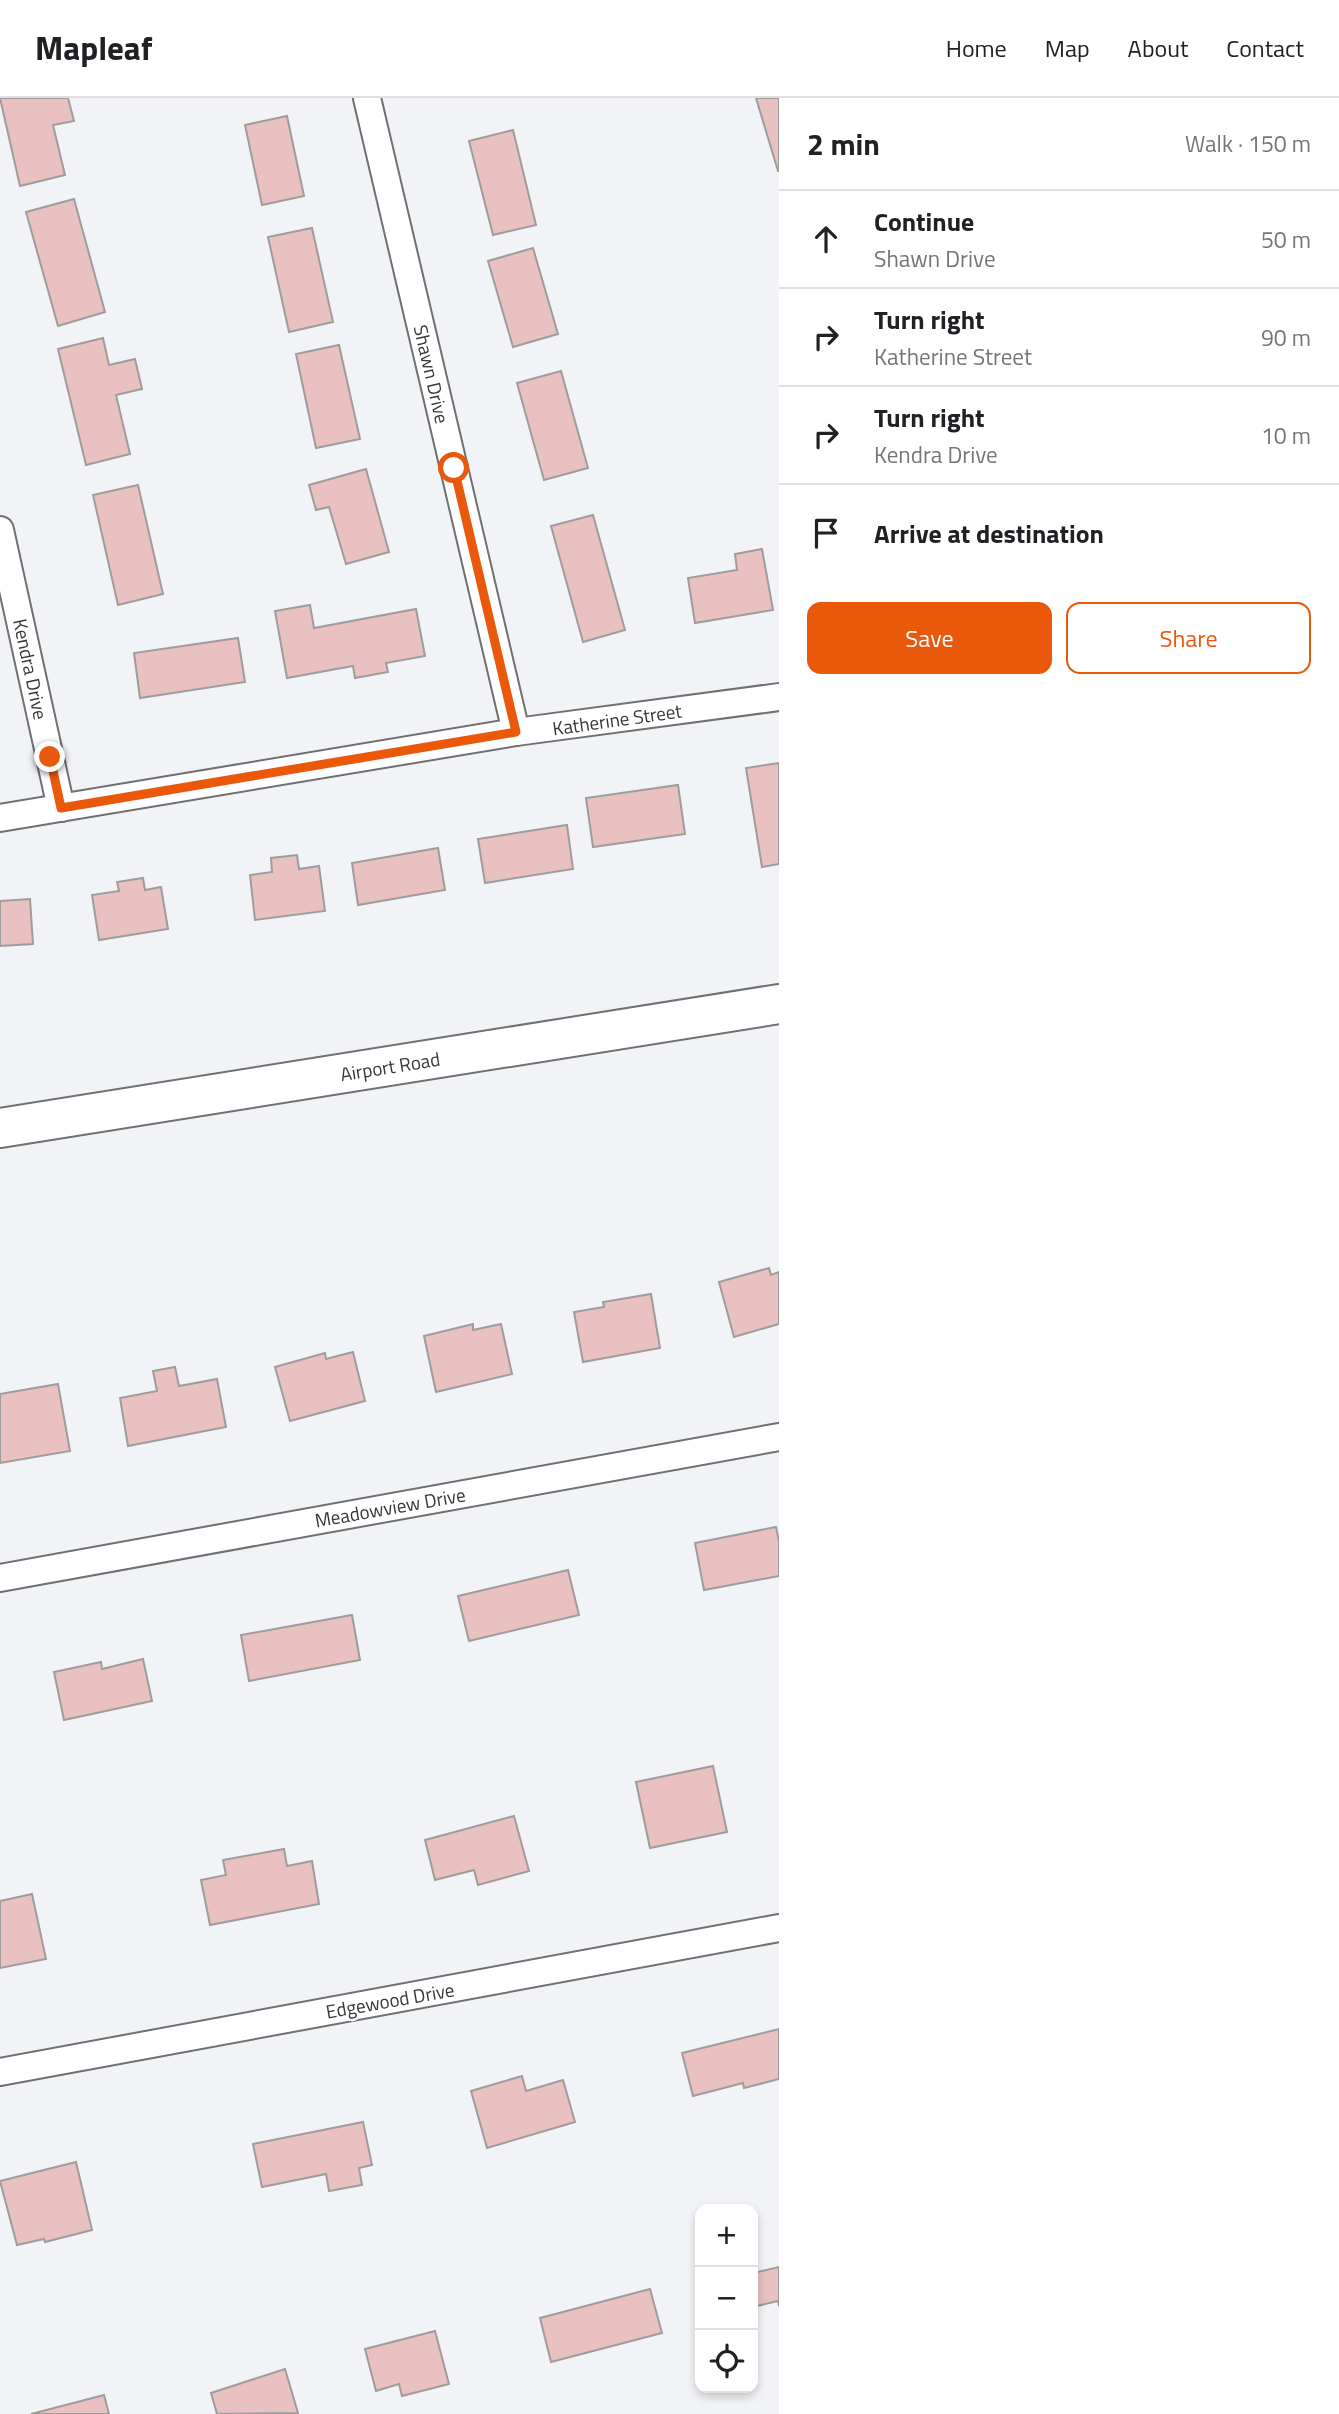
<!DOCTYPE html>
<meta charset="utf-8">
<style>
:root{--surface:#fff;--page:#f6f6f6;--text:#202124;--muted:#757577;--line:#e0e0e0;--accent:#ea580c}
body{margin:0;font-family:"Titillium Web",sans-serif;background:var(--page);color:var(--text)}
.controls{position:absolute;right:21px;bottom:21px;display:grid;overflow:hidden;border-radius:14px;box-shadow:0 4px 10px #0003}
.controls button{width:63px;height:63px;display:grid;place-items:center;padding:0;border:0;border-bottom:2px solid var(--line);background:var(--surface);color:var(--text);font:35px sans-serif}
.stop{position:absolute;width:21px;height:21px;margin:-16px;border:5px solid #ea580c;border-radius:50%;background:#fff}
.stop.end{background:#ea580c;border-color:#fff;box-shadow:0 2px 7px #0008}
.list{margin:0;padding:0;list-style:none}
h2{display:flex;justify-content:space-between;align-items:center;height:91px;margin:0;padding:0 28px;font-size:30px}
h2 small{font-size:23px;font-weight:400;color:var(--muted)}
.list li{display:grid;grid-template-columns:46px 1fr auto;gap:21px;align-items:center;box-sizing:border-box;height:98px;padding:0 28px;border-top:2px solid var(--line)}
.list b{display:block;font-size:26px;white-space:nowrap}
.list p{margin:0;font-size:23px;white-space:nowrap;color:var(--muted)}
.list em{font-size:23px;font-style:normal;color:var(--muted)}
.actions{display:flex;gap:14px;padding:21px 28px}
.actions a{flex:1;padding:16px 0;border:2px solid var(--accent);border-radius:14px;text-align:center;font-size:24px;color:var(--accent)}
.actions .main{background:var(--accent);color:#fff}
.icon{flex:none;width:38px;height:38px;fill:none;stroke:currentColor;stroke-width:2;stroke-linecap:round;stroke-linejoin:round}
.map{position:relative;flex:none;width:779px;height:2316px;overflow:hidden}
header{display:flex;align-items:center;gap:42px;box-sizing:border-box;height:98px;padding:0 35px;background:var(--surface);border-bottom:2px solid var(--line)}
header strong{font-size:33px}
nav{display:flex;gap:38px;margin-inline-start:auto;font-size:24px}
main{display:flex}
aside{flex:1;background:var(--surface)}
.map>svg:first-child{display:block}
</style>
<header>
<strong>Mapleaf</strong>
<nav><a>Home</a><a>Map</a><a>About</a><a>Contact</a></nav>
</header>
<main>
<div class="map">
<svg width="779" height="2316" viewBox="0 0 779 2316">
<rect width="100%" height="100%" fill="#f2f3f6"/>
<g fill="#e8c1c0" stroke="#9f9c9c" stroke-width="2">
<polygon points="0,0 68,0 74,23 53,27 65,77 20,88"/>
<polygon points="756,0 779,0 779,73 778,73"/>
<polygon points="287,18 304,98 262,107 245,27"/>
<polygon points="513,32 536,127 493,137 469,43"/>
<polygon points="74,101 105,214 58,228 26,114"/>
<polygon points="312,130 333,224 289,234 268,139"/>
<polygon points="533,150 558,236 513,249 488,163"/>
<polygon points="103,240 109,267 135,261 142,291 116,297 130,356 86,367 58,251"/>
<polygon points="339,247 360,341 316,350 296,256"/>
<polygon points="561,273 588,370 544,382 517,285"/>
<polygon points="366,371 389,454 346,466 329,409 316,412 309,387"/>
<polygon points="138,387 163,496 118,507 93,397"/>
<polygon points="593,417 625,532 583,544 551,428"/>
<polygon points="762,451 773,512 695,525 688,480 737,472 735,456"/>
<polygon points="310,507 314,530 416,511 425,558 386,565 388,574 355,580 353,568 287,580 275,513"/>
<polygon points="238,540 245,584 140,600 134,555"/>
<polygon points="779,665 779,766 762,769 746,670"/>
<polygon points="678,687 685,736 593,749 586,700"/>
<polygon points="567,727 573,771 485,785 478,741"/>
<polygon points="438,750 445,792 358,807 352,765"/>
<polygon points="297,757 299,771 319,768 325,813 255,822 250,777 272,774 271,760"/>
<polygon points="143,780 145,792 161,789 168,831 99,842 92,797 119,793 117,784"/>
<polygon points="30,801 33,846 0,848 0,803"/>
<polygon points="769,1170 771,1177 779,1174 779,1226 734,1239 719,1184"/>
<polygon points="651,1196 660,1250 583,1264 574,1214 604,1209 603,1204"/>
<polygon points="473,1226 473,1232 501,1226 512,1276 436,1294 424,1238"/>
<polygon points="353,1254 365,1303 290,1323 275,1269 325,1255 326,1261"/>
<polygon points="175,1269 179,1288 217,1281 226,1329 128,1348 120,1300 157,1293 153,1273"/>
<polygon points="58,1286 70,1353 0,1365 0,1296"/>
<polygon points="776,1429 779,1443 779,1478 704,1492 695,1445"/>
<polygon points="568,1472 579,1517 469,1543 458,1498"/>
<polygon points="352,1517 360,1562 249,1583 241,1537"/>
<polygon points="143,1561 152,1603 64,1622 54,1574 101,1564 102,1571"/>
<polygon points="713,1668 727,1734 650,1750 636,1684"/>
<polygon points="514,1718 529,1773 478,1787 474,1772 435,1782 425,1742"/>
<polygon points="284,1751 287,1768 312,1763 319,1806 210,1827 201,1782 226,1777 223,1762"/>
<polygon points="32,1796 46,1861 0,1870 0,1803"/>
<polygon points="779,1931 779,1981 744,1990 743,1985 693,1998 682,1955"/>
<polygon points="522,1978 526,1993 563,1982 575,2024 487,2050 471,1993"/>
<polygon points="363,2024 372,2067 359,2070 362,2087 329,2093 326,2076 262,2089 253,2046"/>
<polygon points="76,2064 92,2132 45,2144 44,2141 17,2147 0,2083"/>
<polygon points="779,2169 779,2208 778,2203 753,2209 753,2175"/>
<polygon points="650,2191 662,2235 551,2264 540,2220"/>
<polygon points="435,2233 449,2286 402,2298 399,2286 376,2293 365,2251"/>
<polygon points="285,2271 298,2315 217,2316 211,2295"/>
<polygon points="104,2297 109,2316 31,2316"/>
</g>
<g fill="none" stroke-linecap="round" stroke-linejoin="round">
<g stroke="#6f7072" stroke-width="30">
<g id="street">
<polyline points="367,0 516,634"/>
<polyline points="0,432 61,710"/>
<polyline points="0,720 516,634 779,599"/>
<polyline points="0,1480 779,1339"/>
<polyline points="0,1974 779,1830"/>
</g>
</g>
<g stroke="#6f7072" stroke-width="42">
<polyline id="highway" points="0,1030 779,906"/>
</g>
<use href="#street" stroke="#fff" stroke-width="26"/>
<use href="#highway" stroke="#fff" stroke-width="38"/>
</g>
<g fill="none" stroke-linecap="round" stroke-linejoin="round">
<polyline stroke="#ea580c" stroke-width="9" points="50,659 61,710 516,634 454,370"/>
</g>
<g text-anchor="middle" dominant-baseline="central" stroke-width="5" stroke-linejoin="round" paint-order="stroke">
<g font-size="19" fill="#363737" stroke="#fff">
<text transform="translate(432 276) rotate(77)">Shawn Drive</text>
<text transform="translate(31 571) rotate(78)">Kendra Drive</text>
<text transform="translate(617 621) rotate(-8)">Katherine Street</text>
<text transform="translate(390 968) rotate(-9)">Airport Road</text>
<text transform="translate(390 1409) rotate(-10)">Meadowview Drive</text>
<text transform="translate(390 1902) rotate(-10)">Edgewood Drive</text>
</g>
</g>
</svg>
<div class="controls">
<button>+</button>
<button>−</button>
<button><svg class="icon" aria-label="locate" viewBox="0 0 24 24"><circle cx="12" cy="12" r="6"/><path d="M12 2v4M12 18v4M2 12h4M18 12h4"/></svg></button>
</div>
<div class="stop" style="left:454px;top:370px"></div>
<div class="stop end" style="left:50px;top:659px"></div>
</div>
<aside>
<h2>2 min<small>Walk · 150 m</small></h2>
<ul class="list">
<li><svg class="icon" aria-label="ahead" viewBox="0 0 24 24"><path d="M12 20V5M6 11l6-6 6 6"/></svg><div><b>Continue</b><p>Shawn Drive</p></div><em>50 m</em></li>
<li><svg class="icon" aria-label="right" viewBox="0 0 24 24"><path d="M7 20v-9h11M14 6l5 5-5 5"/></svg><div><b>Turn right</b><p>Katherine Street</p></div><em>90 m</em></li>
<li><svg class="icon" aria-label="right" viewBox="0 0 24 24"><path d="M7 20v-9h11M14 6l5 5-5 5"/></svg><div><b>Turn right</b><p>Kendra Drive</p></div><em>10 m</em></li>
<li><svg class="icon" aria-label="arrive" viewBox="0 0 24 24"><path d="M6 21V4h12l-3 4 3 4H6"/></svg><div><b>Arrive at destination</b></div></li>
</ul>
<div class="actions"><a class="main">Save</a><a>Share</a></div>
</aside>
</main>
